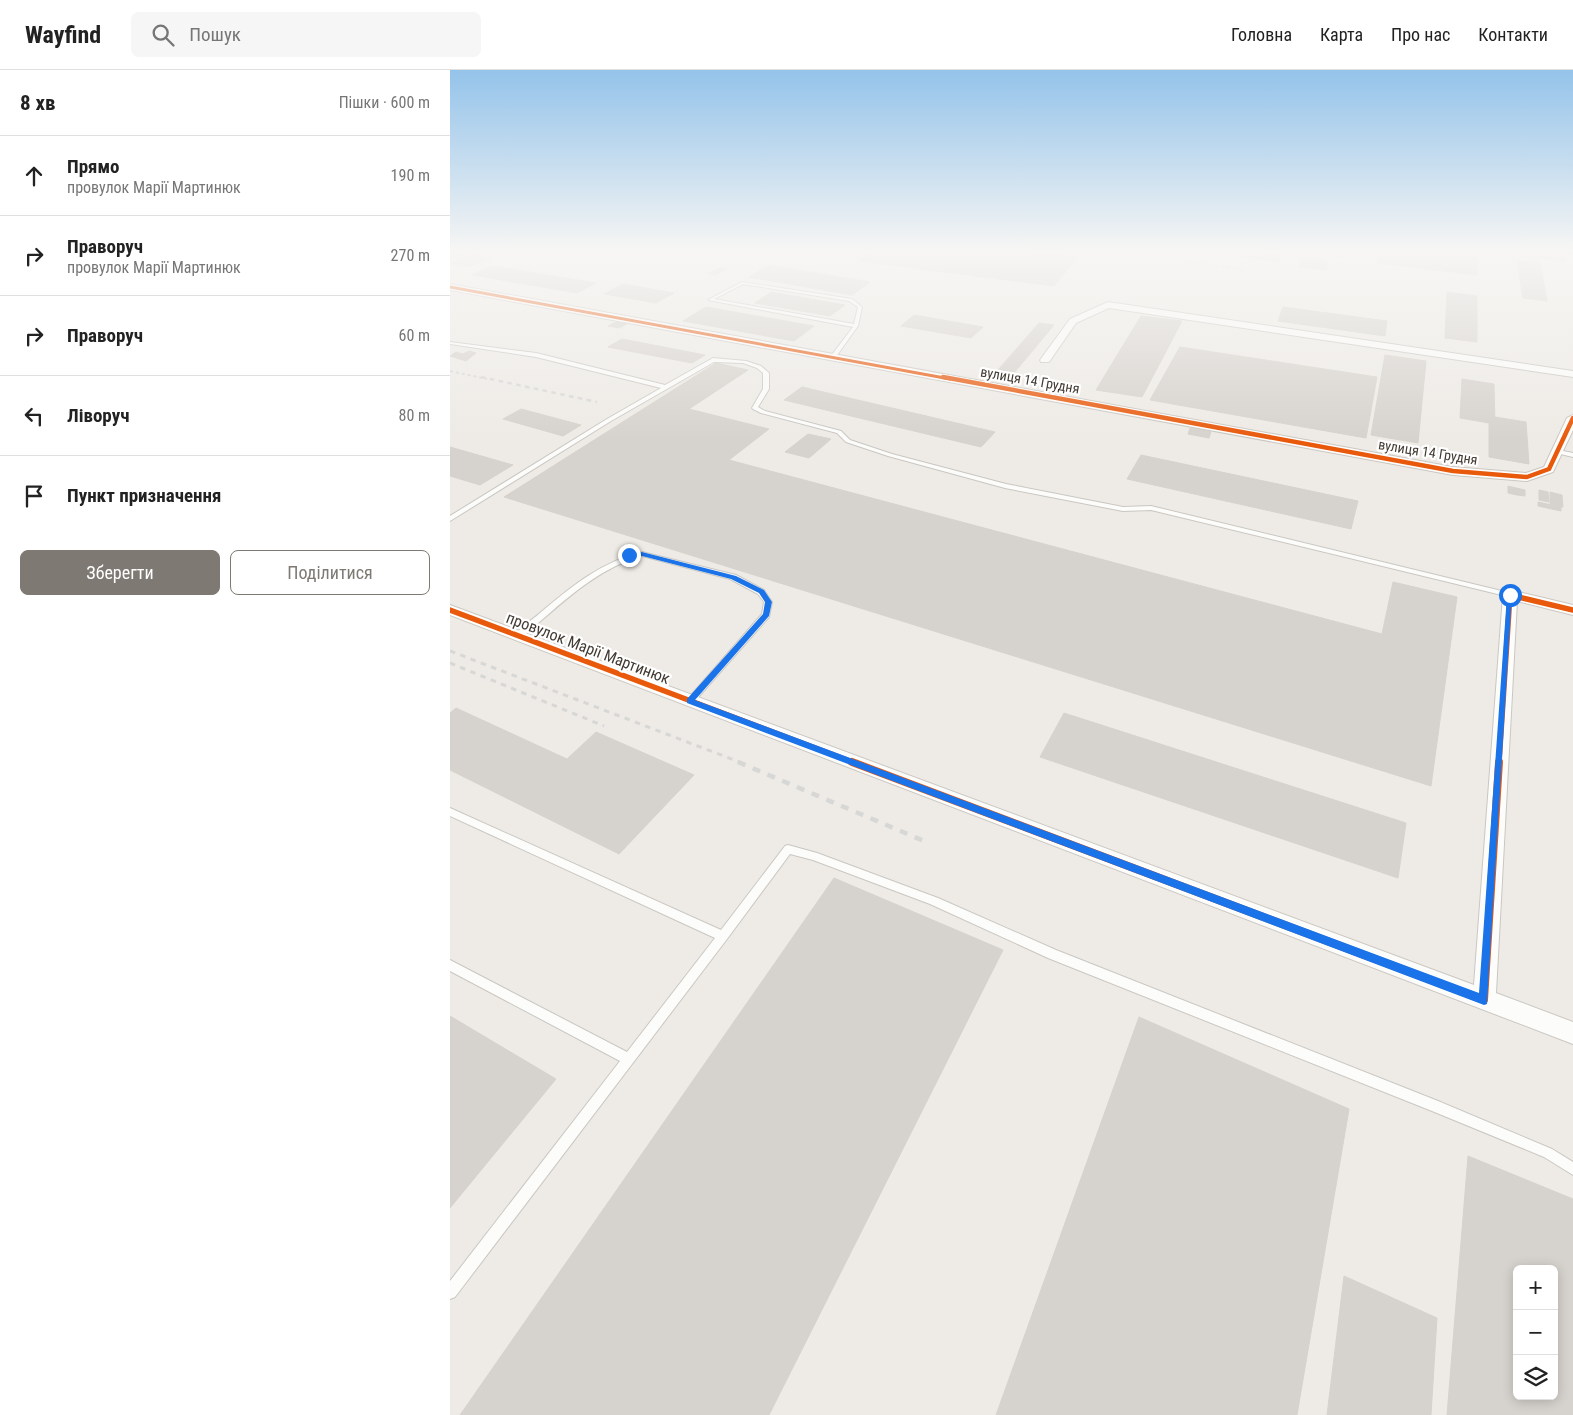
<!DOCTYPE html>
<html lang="uk">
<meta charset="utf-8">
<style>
:root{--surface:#fff;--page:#f6f6f6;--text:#222;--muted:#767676;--line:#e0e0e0;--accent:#7e7972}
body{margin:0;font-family:"Roboto Condensed",sans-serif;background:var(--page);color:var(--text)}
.controls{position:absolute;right:15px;bottom:15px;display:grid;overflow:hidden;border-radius:8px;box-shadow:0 2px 12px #0003}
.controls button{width:45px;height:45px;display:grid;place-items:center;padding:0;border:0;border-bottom:1px solid var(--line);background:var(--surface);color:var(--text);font:25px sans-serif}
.stop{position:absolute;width:15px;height:15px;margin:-11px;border:4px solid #1a73e8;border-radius:50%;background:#fff}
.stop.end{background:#1a73e8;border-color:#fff;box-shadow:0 1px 5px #0008}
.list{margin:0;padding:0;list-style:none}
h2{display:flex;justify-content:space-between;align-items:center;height:65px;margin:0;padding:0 20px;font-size:21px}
h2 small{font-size:16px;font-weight:400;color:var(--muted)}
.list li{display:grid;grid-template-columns:32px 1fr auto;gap:15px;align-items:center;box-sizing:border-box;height:80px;padding:0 20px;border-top:1px solid var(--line)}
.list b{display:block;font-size:19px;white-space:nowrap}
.list p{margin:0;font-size:16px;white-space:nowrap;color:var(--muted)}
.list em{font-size:16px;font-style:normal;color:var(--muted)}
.actions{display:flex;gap:10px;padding:15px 20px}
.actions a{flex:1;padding:11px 0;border:1px solid var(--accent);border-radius:8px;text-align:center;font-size:18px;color:var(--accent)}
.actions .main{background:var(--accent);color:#fff}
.icon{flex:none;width:28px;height:28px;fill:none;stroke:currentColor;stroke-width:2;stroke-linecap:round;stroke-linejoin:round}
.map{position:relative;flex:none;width:1123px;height:1345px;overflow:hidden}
header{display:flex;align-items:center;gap:30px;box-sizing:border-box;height:70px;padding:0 25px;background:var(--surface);border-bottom:1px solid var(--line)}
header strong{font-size:24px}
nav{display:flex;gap:28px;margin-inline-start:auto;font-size:18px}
.search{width:350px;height:45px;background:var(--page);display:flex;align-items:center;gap:12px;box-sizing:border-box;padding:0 18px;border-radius:8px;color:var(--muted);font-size:19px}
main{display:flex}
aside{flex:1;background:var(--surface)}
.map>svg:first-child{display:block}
</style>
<header>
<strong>Wayfind</strong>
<div class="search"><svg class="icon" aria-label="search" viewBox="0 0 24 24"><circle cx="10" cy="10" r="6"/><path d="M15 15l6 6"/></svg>Пошук</div>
<nav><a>Головна</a><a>Карта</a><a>Про нас</a><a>Контакти</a></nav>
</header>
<main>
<aside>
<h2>8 хв<small>Пішки · 600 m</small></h2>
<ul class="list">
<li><svg class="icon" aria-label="ahead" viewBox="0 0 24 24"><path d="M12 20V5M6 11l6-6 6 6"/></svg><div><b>Прямо</b><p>провулок Марії Мартинюк</p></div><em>190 m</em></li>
<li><svg class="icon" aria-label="right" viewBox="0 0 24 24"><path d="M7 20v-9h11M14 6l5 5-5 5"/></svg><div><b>Праворуч</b><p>провулок Марії Мартинюк</p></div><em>270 m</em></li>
<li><svg class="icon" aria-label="right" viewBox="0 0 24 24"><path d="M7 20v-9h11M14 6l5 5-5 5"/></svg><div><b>Праворуч</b></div><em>60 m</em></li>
<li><svg class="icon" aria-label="left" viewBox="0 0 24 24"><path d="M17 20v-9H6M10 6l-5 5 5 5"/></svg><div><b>Ліворуч</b></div><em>80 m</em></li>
<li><svg class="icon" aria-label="arrive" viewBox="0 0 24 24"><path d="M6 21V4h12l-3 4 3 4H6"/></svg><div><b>Пункт призначення</b></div></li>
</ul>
<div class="actions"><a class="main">Зберегти</a><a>Поділитися</a></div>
</aside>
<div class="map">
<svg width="1123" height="1345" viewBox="0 0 1123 1345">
<rect width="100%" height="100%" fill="#eeebe6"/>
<g fill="#d6d2cd" stroke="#d6d2cc" fill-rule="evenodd">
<polygon points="30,180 58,180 19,197 0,194"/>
<polygon points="117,180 153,180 144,185"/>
<polygon points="337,180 398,180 390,187"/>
<polygon points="423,180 564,180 627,188 604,216 409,191"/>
<polygon points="739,180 781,180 778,185"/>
<polygon points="786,180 802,180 832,184 829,192 783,186"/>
<polygon points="877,180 897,180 897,188 877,186"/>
<polygon points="930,180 1027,180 1027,205 927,193"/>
<polygon points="1070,180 1114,180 1116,192 1070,186"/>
<polygon points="851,188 877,191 876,200 849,197"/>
<polygon points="1067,190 1090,192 1097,231 1073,228"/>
<polygon points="319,195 420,212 402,225 299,207"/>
<polygon points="42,196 146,213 127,223 22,205"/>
<polygon points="269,198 277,199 266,205 258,204"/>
<polygon points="173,214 224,223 206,233 154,224"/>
<polygon points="321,222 395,235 380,246 305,233"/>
<polygon points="997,222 1027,226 1027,272 995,268"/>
<polygon points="256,237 364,256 344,271 233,251"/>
<polygon points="833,237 937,251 935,266 828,251"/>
<polygon points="464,245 533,257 521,268 451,256"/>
<polygon points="691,246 732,251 692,327 646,320"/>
<polygon points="166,252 177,254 169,258 158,256"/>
<polygon points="589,253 604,255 564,303 547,301"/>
<polygon points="172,269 255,285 242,293 158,277"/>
<polygon points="730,277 927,307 916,368 700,330"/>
<polygon points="19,281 26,283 16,291 0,286 6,282 13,284"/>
<polygon points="935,285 976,291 968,373 921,365"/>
<polygon points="266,293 298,300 239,339 319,359 279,390 932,564 943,512 1007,527 981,716 54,427"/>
<polygon points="1012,309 1044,314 1045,354 1010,348"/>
<polygon points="352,317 545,362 531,377 334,330"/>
<polygon points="71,339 131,355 113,366 53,349"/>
<polygon points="1045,347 1076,352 1079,394 1039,387 1039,353 1045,354"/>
<polygon points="740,358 741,358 761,362 759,368 738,364"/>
<polygon points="358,364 381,369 359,388 335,382"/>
<polygon points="0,377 63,395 30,415 0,406"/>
<polygon points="691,385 908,431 901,459 677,409"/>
<polygon points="1058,416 1066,418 1067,425 1058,423"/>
<polygon points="1066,418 1075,420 1075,426 1067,425"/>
<polygon points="1089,420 1098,422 1099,432 1089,430"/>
<polygon points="1100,422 1112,425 1113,437 1100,435"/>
<polygon points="1088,432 1111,437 1111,441 1088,436"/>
<polygon points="6,638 117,689 146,662 244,705 169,784 0,700 0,643"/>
<polygon points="614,643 956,753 948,808 590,687"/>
<polygon points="384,808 553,880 319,1345 10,1345"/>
<polygon points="0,946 106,1009 0,1138"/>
<polygon points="689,947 899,1039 847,1345 546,1345"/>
<path d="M 1018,1086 L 1123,1129 L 1123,1345 L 997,1345 ZM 1067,1199 L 1104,1199 L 1104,1326 L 1067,1326 Z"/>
<polygon points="894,1206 987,1248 981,1345 877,1345"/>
</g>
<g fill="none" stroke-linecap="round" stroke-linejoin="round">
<g stroke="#cac7c2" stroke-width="2">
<g id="lane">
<polygon points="18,180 22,181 0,187 0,185"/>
<polygon points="612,180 619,180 620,181 618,182"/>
<path d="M 292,212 L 402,229 L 412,237 L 408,256 L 385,288 L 381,288 L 381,286 L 403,257 L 258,230 ZM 293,214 L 399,231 L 408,237 L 404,254 L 264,229 Z"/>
<polygon points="0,272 86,283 215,315 263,288 296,291 311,296 319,303 319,319 308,337 315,341 391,361 400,370 442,384 556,414 673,437 701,436 1060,523 1064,525 1060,527 701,440 673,441 555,418 438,386 396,372 387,363 311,343 303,339 302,338 313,319 313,303 307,298 293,293 264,292 161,351 0,451 0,446 157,349 211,318 86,287 0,274"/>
<polygon points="1108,380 1123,383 1123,387 1106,383 1105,382"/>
<path d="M 192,482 L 286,505 L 314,520 L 322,532 L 319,547 L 243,633 L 240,634 L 236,631 L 312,544 L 314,532 L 308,524 L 280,509 L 192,486 C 144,499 108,537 71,568 L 68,569 L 64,566 C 71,557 82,550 90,543 C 122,516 151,492 192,482 Z"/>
<polygon points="0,738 271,860 335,776 338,775 367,783 488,828 606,880 988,1031 1102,1079 1123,1092 1123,1105 1094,1087 982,1041 598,888 480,834 363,790 340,784 277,869 5,1227 0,1229 0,1211 170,991 0,901 0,890 177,982 265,868 0,746"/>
</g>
</g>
<g stroke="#cac7c2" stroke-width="2">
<g id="street">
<polygon points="0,214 1003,397 1076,403 1094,397 1117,348 1123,345 1123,360 1103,402 1077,411 1003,405 0,220"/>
<polygon points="658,232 1123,301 1123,307 659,238 626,253 599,292 591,292 590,290 620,249"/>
<polygon points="1060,520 1123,535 1123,545 1067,531 1046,923 1123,952 1123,974 0,545 0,535 1024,915 1053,525 1055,522"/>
</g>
</g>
<use href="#lane" fill="#fcfcfb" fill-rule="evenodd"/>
<use href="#street" fill="#fcfcfb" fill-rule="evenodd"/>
<g stroke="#d7d7d6" stroke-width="2" stroke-dasharray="3 3" stroke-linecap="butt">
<polyline points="652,180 792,199"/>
<polyline points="0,301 37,309"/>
</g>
<polyline stroke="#d7d7d6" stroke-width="2.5" stroke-dasharray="4.5 4.5" stroke-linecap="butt" points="31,307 147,332"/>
<g stroke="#d7d7d6" stroke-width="3" stroke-dasharray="5.5 5.5" stroke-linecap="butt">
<polyline points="0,581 292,693"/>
<polyline points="0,593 154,656"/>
</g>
<polyline stroke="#d7d7d6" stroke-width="4.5" stroke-dasharray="8 8" stroke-linecap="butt" points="288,692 474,771"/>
<g stroke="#fff" stroke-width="5">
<polyline id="cycleway-far3" points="0,217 500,309"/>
</g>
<g stroke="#fff" stroke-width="6">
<polyline id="cycleway-far2" points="493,307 1003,401 1077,407 1099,399 1123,348"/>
</g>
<g stroke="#fff" stroke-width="8">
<g id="cycleway-far1">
<polyline points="0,540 405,693"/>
<polyline points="1049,693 1060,525 1123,540"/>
</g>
</g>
<g stroke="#fff" stroke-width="11">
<polyline id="cycleway" points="402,692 1034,930 1049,692"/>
</g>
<use href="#cycleway-far3" stroke="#e8590c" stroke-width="3"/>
<use href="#cycleway-far2" stroke="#e8590c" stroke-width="4.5"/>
<use href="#cycleway-far1" stroke="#e8590c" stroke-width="5.5"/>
<use href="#cycleway" stroke="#e8590c" stroke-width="8"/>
</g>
<linearGradient id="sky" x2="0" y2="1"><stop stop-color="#94c3ea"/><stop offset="0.49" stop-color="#f7f6f4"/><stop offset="1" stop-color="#f7f6f4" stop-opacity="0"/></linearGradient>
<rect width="1123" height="369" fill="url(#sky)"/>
<polygon fill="#1a73e8" points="192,482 286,506 314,520 322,532 319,546 245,630 1029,923 1057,525 1062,523 1037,934 1034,935 237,633 237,629 313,544 315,532 309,523 281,509 192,486 179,487 176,485"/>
<g text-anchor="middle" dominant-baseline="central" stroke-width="4.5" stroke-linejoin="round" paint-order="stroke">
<g font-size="14" fill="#423b33" stroke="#fff">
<text transform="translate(580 310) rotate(10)">вулиця 14 Грудня</text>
<text transform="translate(978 382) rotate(9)">вулиця 14 Грудня</text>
</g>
<g font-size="16" fill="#423b33" stroke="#fff">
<text transform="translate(138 578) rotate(21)">провулок Марії Мартинюк</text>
</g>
</g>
</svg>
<div class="controls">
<button>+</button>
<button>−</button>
<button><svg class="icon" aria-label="layers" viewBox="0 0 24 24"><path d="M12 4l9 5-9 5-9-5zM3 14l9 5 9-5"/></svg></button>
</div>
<div class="stop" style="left:1060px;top:525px"></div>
<div class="stop end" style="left:179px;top:485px"></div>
</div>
</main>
